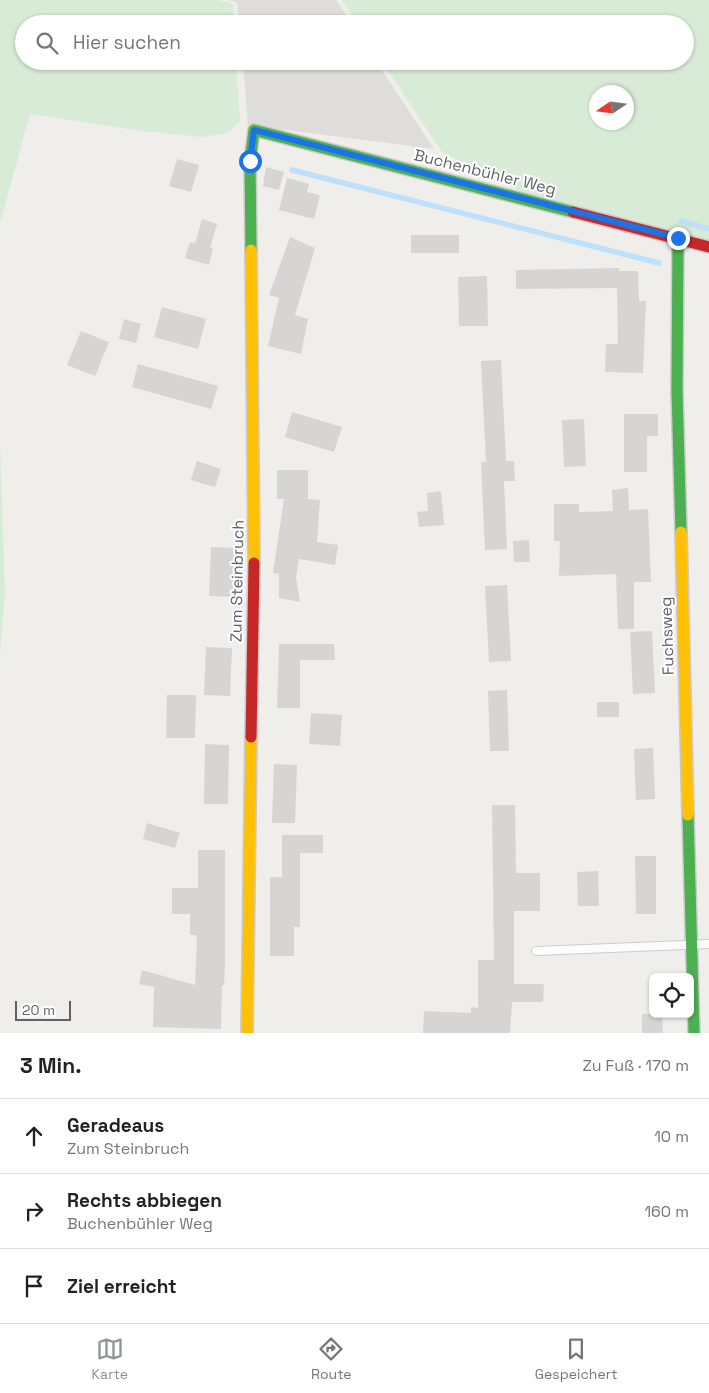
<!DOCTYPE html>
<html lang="de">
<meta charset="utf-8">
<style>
:root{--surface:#fff;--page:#f2f2f2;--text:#222;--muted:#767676;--line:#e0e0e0;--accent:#919496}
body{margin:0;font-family:"Space Grotesk",sans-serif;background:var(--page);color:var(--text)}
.controls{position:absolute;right:15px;bottom:15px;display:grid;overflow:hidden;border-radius:8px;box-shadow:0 1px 4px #0004}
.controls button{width:45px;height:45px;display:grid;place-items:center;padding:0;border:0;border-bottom:1px solid var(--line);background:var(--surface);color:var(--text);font:25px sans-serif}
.compass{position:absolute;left:589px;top:85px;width:45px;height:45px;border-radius:50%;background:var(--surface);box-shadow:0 1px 4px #0004;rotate:257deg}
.scale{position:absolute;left:15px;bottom:12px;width:56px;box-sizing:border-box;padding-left:5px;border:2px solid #5f6368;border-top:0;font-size:14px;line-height:18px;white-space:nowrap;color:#5f6368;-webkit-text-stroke:4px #fff;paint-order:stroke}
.stop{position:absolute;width:15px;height:15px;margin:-11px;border:4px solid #1a73e8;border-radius:50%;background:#fff}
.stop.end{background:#1a73e8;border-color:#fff;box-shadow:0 1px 5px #0008}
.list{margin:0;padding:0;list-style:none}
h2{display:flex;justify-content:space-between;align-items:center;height:65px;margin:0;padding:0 20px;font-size:21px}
h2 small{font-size:16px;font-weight:400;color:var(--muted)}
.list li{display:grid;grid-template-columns:32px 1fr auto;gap:15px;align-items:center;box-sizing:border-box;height:75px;padding:0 20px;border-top:1px solid var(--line)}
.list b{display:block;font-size:19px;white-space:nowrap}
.list p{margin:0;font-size:16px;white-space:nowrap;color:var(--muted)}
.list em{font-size:16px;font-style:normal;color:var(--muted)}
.icon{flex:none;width:28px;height:28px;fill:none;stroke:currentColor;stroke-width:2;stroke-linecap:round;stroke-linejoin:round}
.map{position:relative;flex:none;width:709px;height:1033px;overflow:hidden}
.search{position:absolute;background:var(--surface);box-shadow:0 1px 4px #0004;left:15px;right:15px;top:15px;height:55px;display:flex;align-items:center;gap:12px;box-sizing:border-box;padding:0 18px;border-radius:28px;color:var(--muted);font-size:19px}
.sheet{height:290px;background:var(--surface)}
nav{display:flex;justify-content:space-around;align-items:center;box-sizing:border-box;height:70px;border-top:1px solid var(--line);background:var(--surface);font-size:14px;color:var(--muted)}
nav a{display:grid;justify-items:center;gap:2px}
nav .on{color:var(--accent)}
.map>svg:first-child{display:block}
</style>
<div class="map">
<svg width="709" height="1033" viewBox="0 0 709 1033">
<rect width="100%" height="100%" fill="#efeeea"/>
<g fill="#dfddda">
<polygon points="229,0 336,0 352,24 239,24 237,3"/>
<polygon points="243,61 376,61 434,149 248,125"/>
</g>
<g fill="#d8ebd6" fill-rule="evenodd">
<polygon points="0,0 218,0 233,4 234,24 24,24 24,61 236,61 240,121 227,133 202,137 143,131 30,114 0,223"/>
<path d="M 342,0 L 709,0 L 709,243 L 533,197 L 442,152 L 382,61 L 685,61 L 685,24 L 358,24 ZM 596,92 L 626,92 L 626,122 L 596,122 Z"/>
<polygon points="0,444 5,592 0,656"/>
</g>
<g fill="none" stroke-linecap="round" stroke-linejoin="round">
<g stroke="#bfe0f9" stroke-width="5.5">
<polyline points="292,170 659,263"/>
<polyline points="681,221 709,229"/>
</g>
</g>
<g fill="#d6d5d3">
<polygon points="177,159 199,165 191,192 169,186"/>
<polygon points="266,167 284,172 279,190 263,186"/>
<polygon points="287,178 309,184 307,192 320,195 314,219 279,210"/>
<polygon points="202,219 217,224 210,248 213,249 209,265 185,258 190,242 195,243"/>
<rect x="411" y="235" width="48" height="18"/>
<polygon points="290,237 315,248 295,315 308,319 301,354 268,346 279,298 269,295"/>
<polygon points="619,268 619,271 638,271 639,301 646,301 643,373 605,372 606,344 618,344 617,288 516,289 516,270"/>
<polygon points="487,276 488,326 459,326 458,277"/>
<polygon points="162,307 206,319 198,349 154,337"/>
<polygon points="124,319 141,324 136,343 119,339"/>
<polygon points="81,331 109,342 95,376 67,365"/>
<polygon points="501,360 506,461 514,461 515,481 504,481 507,549 485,550 481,462 486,462 481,361"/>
<polygon points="138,364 218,386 211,409 132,387"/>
<polygon points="292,412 342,427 334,452 285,437"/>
<polygon points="624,414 658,414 658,436 647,436 647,472 624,472"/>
<polygon points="584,419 586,466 564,467 562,420"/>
<polygon points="197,461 221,469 215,487 191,480"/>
<polygon points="277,470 308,470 308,499 320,500 317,542 338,545 335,565 299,559 296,577 300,602 279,598 279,574 273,573 284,499 277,499"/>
<polygon points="628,488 629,510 648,509 651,582 634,582 634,629 618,629 616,574 559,576 560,541 554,541 554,504 579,504 579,512 613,511 612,490"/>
<polygon points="441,491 444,525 419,527 417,512 428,511 427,493"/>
<polygon points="529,540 530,562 514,562 513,541"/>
<polygon points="211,547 236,548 234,597 209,596"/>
<polygon points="507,585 511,661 489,662 485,586"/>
<polygon points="652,631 655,693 633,694 630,632"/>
<polygon points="279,644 334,644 335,660 300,660 300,708 277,708"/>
<polygon points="206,647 232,648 230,696 204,695"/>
<polygon points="507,690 509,751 490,751 488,691"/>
<polygon points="167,695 196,695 195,738 166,738"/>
<rect x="597" y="702" width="22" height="15"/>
<polygon points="311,713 342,715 340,746 309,744"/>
<polygon points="205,744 229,745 228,804 204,804"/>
<polygon points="653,748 655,799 636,800 634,749"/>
<polygon points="274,764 297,765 295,823 272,823"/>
<polygon points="492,805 515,805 516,873 540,873 540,911 514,911 514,984 544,984 543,1002 512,1002 510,1033 423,1033 424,1011 471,1013 471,1007 478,1008 478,960 494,960"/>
<polygon points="147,823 180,833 175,848 143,839"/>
<polygon points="282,835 323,835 323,853 300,853 300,927 294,927 294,956 270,956 270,877 282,877"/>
<polygon points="198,850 225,850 225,961 224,985 222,985 221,1029 153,1027 154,987 139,984 142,970 195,985 197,938 195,935 190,935 190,914 172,914 172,888 198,888"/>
<polygon points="635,856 656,856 656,914 636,914"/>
<polygon points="598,871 599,906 578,906 577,872"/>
<polygon points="642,1014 662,1014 663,1033 642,1033"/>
</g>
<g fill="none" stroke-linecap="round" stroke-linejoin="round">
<g stroke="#cbcccc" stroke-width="10">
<polyline id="lane" points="536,951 709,944"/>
</g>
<g stroke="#cacacb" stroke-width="14">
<g id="fast">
<polyline points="678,238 677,391 681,532"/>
<polyline points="251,250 250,161 254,130 573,212"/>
<polyline points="688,815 694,1033"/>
</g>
</g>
<g stroke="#cacacb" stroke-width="14">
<g id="slow">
<polyline points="251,250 254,563"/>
<polyline points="681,532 688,815"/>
<polyline points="247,1033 251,737"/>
</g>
</g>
<g stroke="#cacacb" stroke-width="14">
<g id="jam">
<polyline points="573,212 709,247"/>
<polyline points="251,737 254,563"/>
</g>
</g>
<use href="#lane" stroke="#fdfcfc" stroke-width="8"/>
<use href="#fast" stroke="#4caf50" stroke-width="11"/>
<use href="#slow" stroke="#ffc107" stroke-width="11"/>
<use href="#jam" stroke="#c62828" stroke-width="11"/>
</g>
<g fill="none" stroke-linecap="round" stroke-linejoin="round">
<polyline stroke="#1a73e8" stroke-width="6" points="250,161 254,130 678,238"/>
</g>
<g text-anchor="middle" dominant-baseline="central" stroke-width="4" stroke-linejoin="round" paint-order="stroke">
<g font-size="16" fill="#5f6368" stroke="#fff">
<text transform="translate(485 172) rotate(14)">Buchenbühler Weg</text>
<text transform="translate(237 581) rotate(-89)">Zum Steinbruch</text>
<text transform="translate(667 636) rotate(-92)">Fuchsweg</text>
</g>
</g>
</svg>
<div class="controls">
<button><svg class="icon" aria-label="locate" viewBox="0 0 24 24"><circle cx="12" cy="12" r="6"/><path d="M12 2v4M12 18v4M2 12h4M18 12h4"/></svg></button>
</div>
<svg class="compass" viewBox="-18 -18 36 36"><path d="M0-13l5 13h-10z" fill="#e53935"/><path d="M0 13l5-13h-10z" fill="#767676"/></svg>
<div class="scale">20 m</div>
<div class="stop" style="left:250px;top:161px"></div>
<div class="stop end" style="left:678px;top:238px"></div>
<div class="search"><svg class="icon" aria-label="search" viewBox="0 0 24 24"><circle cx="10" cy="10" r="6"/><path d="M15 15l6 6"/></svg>Hier suchen</div>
</div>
<section class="sheet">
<h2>3 Min.<small>Zu Fuß · 170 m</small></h2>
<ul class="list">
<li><svg class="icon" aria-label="ahead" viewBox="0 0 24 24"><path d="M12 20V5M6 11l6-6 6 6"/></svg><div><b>Geradeaus</b><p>Zum Steinbruch</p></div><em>10 m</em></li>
<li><svg class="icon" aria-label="right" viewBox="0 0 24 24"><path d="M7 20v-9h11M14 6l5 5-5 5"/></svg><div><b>Rechts abbiegen</b><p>Buchenbühler Weg</p></div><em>160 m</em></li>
<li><svg class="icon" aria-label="arrive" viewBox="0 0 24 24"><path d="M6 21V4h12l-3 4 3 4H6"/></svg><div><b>Ziel erreicht</b></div></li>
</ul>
</section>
<nav>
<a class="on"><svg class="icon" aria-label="map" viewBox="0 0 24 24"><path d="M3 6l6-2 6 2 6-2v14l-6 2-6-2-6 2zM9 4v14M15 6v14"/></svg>Karte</a>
<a><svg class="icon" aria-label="directions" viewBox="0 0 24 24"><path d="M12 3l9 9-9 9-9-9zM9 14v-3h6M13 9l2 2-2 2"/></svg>Route</a>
<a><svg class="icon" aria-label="saved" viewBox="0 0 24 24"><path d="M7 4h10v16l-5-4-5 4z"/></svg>Gespeichert</a>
</nav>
